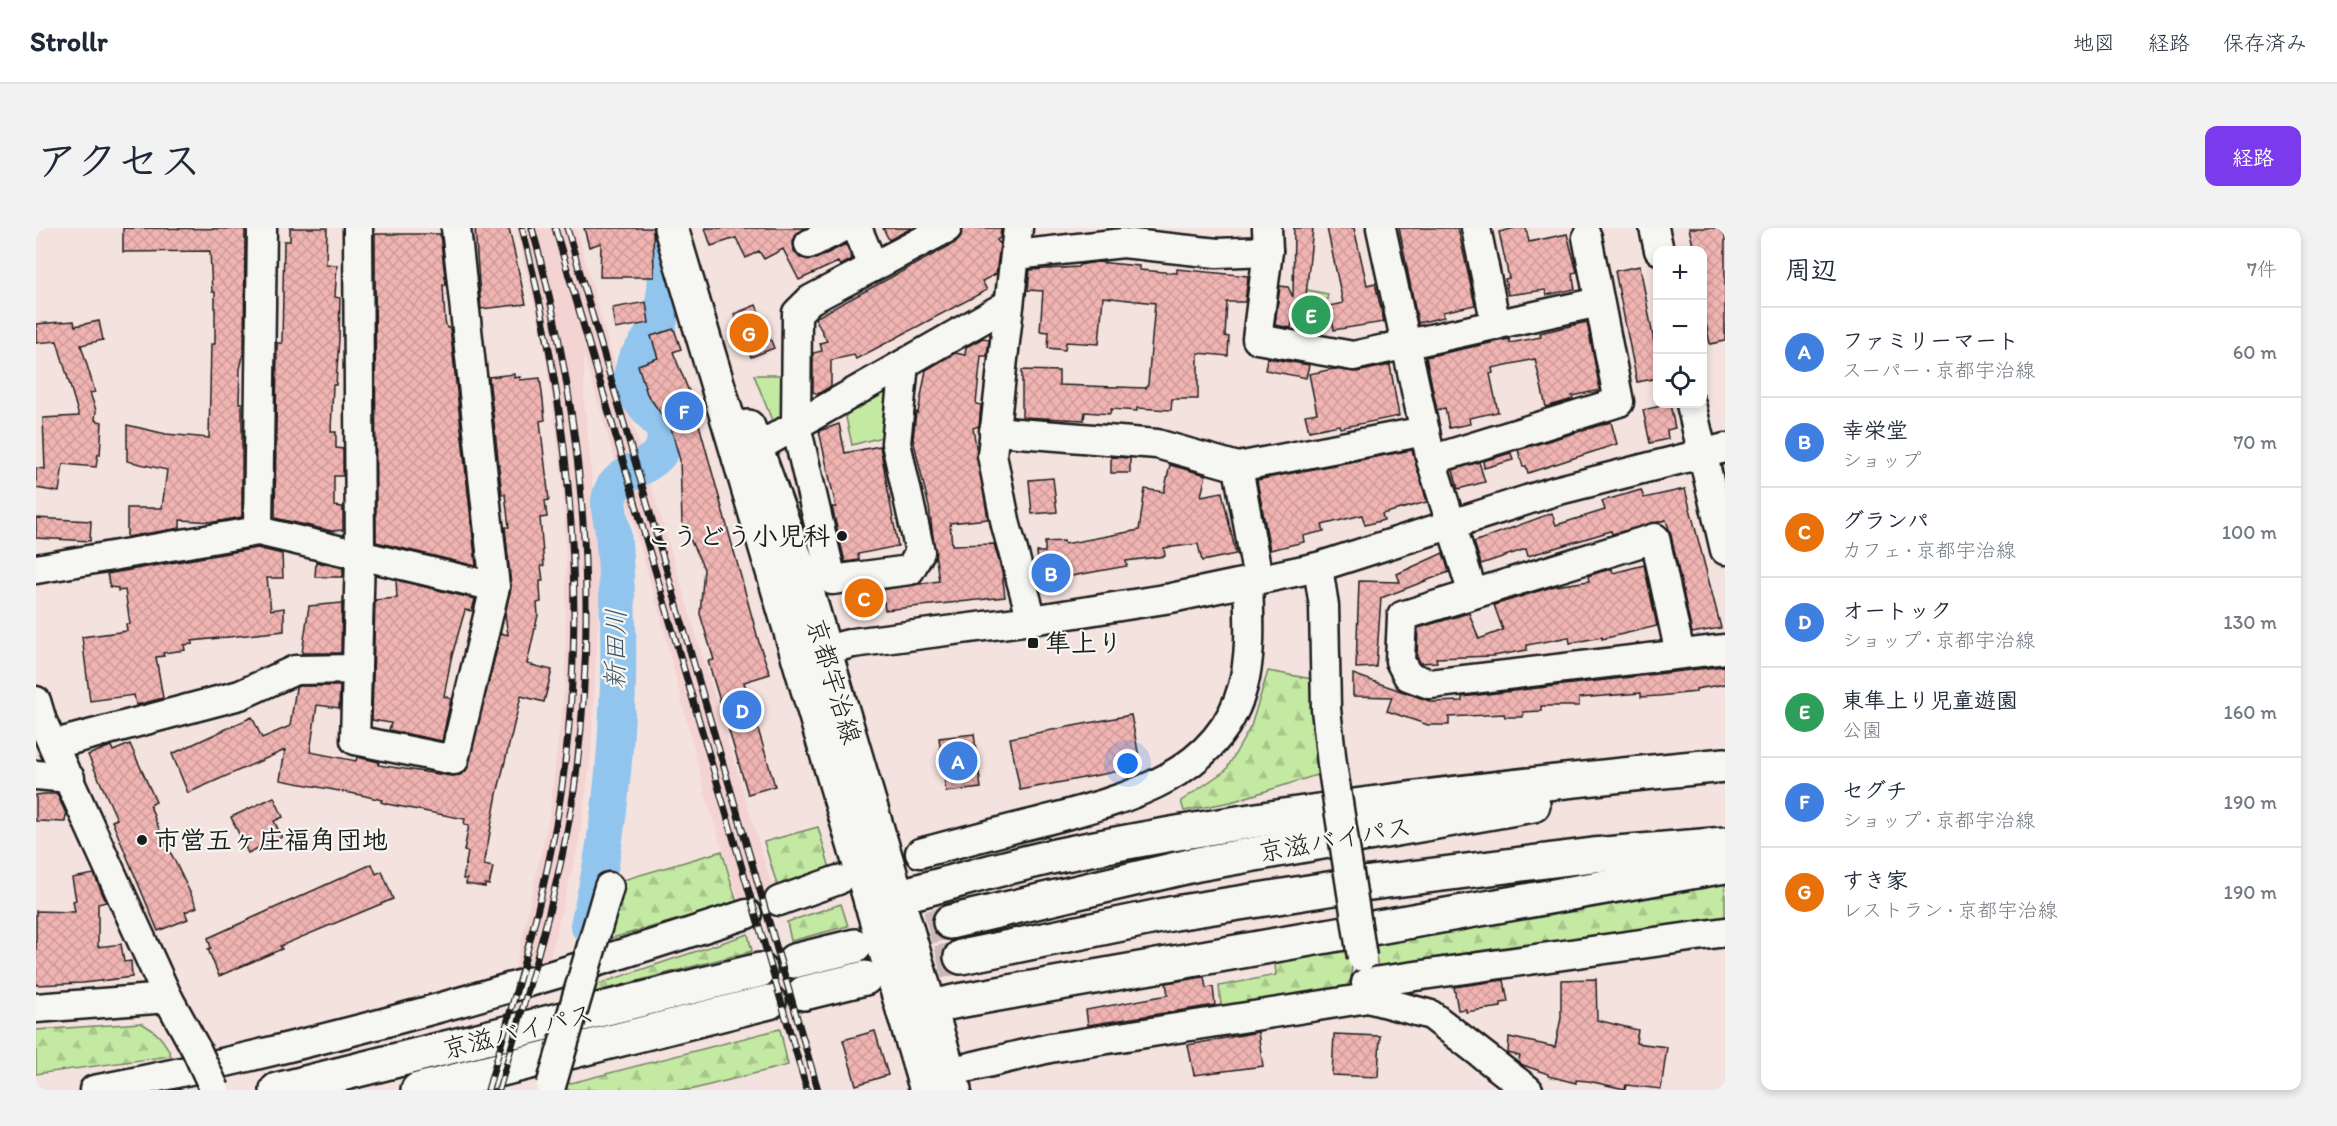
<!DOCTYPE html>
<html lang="ja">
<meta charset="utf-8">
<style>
:root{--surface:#fff;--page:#f2f2f3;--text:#1f2937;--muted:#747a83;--line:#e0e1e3;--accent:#7c3aed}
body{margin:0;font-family:Itim,"Klee One",sans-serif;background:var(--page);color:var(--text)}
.controls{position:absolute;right:18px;top:18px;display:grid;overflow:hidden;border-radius:12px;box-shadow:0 3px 9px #0003}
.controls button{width:54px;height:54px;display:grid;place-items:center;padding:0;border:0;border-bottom:2px solid var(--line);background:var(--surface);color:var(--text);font:30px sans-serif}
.you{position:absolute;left:1092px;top:536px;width:21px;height:21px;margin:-15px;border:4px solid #fff;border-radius:50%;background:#1a73e8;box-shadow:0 0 0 9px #1a73e833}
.badge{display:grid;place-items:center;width:39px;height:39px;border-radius:50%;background:var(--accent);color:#fff;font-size:20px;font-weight:700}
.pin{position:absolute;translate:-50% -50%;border:3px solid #fff;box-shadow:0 2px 6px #0006}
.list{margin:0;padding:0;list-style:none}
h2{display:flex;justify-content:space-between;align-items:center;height:78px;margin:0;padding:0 24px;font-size:26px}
h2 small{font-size:20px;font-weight:400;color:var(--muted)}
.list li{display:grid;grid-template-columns:39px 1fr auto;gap:18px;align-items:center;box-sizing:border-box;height:90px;padding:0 24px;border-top:2px solid var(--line)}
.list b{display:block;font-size:22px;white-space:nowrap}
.list p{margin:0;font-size:20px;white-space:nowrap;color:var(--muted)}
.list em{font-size:20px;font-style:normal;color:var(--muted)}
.icon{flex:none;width:33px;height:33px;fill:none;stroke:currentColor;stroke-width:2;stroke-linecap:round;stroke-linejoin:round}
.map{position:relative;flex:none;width:1689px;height:862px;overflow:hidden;border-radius:12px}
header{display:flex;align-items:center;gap:36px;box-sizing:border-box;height:84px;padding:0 30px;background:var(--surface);border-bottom:2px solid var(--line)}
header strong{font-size:28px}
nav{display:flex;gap:33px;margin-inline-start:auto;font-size:21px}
.intro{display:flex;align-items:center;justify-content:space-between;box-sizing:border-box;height:144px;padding:0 36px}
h1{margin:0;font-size:42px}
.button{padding:15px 27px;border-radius:12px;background:var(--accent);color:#fff;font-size:21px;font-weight:700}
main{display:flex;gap:36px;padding:0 36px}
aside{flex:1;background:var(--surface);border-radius:12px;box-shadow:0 3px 9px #0003}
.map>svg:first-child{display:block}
</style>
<header>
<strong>Strollr</strong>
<nav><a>地図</a><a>経路</a><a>保存済み</a></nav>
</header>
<div class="intro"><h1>アクセス</h1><a class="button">経路</a></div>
<main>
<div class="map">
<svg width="1689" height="862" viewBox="0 0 1689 862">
<defs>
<pattern id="forest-firs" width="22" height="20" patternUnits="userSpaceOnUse" patternTransform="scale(1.5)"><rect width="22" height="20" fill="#c4e9a3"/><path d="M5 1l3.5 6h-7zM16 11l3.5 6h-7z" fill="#a8c78c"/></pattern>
<pattern id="building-cross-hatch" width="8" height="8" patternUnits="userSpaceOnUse" patternTransform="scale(1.5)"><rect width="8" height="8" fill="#f0b4b2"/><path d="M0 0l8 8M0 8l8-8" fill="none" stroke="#cd9a98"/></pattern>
</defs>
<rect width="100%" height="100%" fill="#f4e2df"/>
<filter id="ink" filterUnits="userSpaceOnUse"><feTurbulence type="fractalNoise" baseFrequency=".0167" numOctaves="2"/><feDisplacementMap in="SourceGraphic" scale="12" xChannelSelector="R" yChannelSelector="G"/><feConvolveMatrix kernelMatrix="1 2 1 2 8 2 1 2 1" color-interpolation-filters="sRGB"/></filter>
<g filter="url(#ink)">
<polygon fill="#f3d4d2" points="480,0 540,0 573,117 737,662 703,672 670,569 623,384 548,127 548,171 565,341 555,529 542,618 514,730 479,740 513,589 529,454 530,334 526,246 508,117"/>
<g fill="#c4e9a3" stroke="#708260" stroke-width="1.5">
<polygon points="1266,61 1292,66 1283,112 1258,108"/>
<polygon points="718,147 755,147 754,181 739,200"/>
<polygon points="849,160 857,174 857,206 816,217 808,180"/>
</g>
<g fill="url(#forest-firs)" stroke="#708260" stroke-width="1.5">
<polygon points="1232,443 1276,451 1284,546 1195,574 1148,583 1145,573 1190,542 1215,498"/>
<polygon points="782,599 795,644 742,660 728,614"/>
<polygon points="686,623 701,675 569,712 587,652"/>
<polygon points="1689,647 1689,696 1343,746 1336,704"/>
<polygon points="805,676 812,698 755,713 751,694"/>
<polygon points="712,706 716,723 555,765 559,757"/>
<polygon points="1317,715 1315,751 1308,762 1185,778 1183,758 1240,747 1239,736 1286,719"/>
<path d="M 105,795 C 120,803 129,812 135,828 L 0,846 L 0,802 Z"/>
<polygon points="744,801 752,837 654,862 526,862 527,857"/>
</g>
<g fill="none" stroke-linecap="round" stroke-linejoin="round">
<path stroke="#91c5ee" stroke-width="36" d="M 552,697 C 576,599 584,496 582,395 C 581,365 580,335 577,304 C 576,294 572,283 573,273 C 576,238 628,244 629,209 C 629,193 598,173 594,153 L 599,133 L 623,97 L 629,63 L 627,19"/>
</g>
<g fill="url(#building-cross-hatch)" stroke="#1c1c1c" stroke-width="1.5">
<polygon points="87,0 209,1 208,124 204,141 203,175 206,175 206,289 178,294 144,292 144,300 91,309 91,280 126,280 131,242 91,233 91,197 130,206 173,210 175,116 179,116 179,64 176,64 174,23 87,24"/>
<polygon points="254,0 291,0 290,36 301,37 299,69 304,70 303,111 300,157 297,157 295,204 300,204 300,220 307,221 307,248 298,248 298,278 307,279 307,302 296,303 239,290 241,115 246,115 248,13 254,13"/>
<polygon points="439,0 473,0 490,76 445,81"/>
<polygon points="548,0 617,0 618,49 564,49 565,15 553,19"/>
<polygon points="669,0 768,0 760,6 757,14 758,23 764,30 780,31 810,16 816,31 804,38 802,34 763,52 747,21 728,31 723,23 710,30 700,10 675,18"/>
<polygon points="847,0 876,0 853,12"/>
<polygon points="927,0 965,0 964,10 961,12 964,16 960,46 946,53 951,62 820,131 818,127 795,132 795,158 782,166 777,164 777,125 786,123 784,115 791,113 779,90 919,15 925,8"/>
<polygon points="1258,0 1277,0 1268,87 1257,86 1255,100 1239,97 1244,58 1252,59 1257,69"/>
<polygon points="1291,0 1318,0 1331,57 1339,55 1348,94 1298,102 1293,78 1307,75"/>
<polygon points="1363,0 1422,0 1439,77 1407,84 1408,89 1382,95"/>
<polygon points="1479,0 1490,0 1493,14 1531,6 1541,44 1536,45 1539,61 1511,67 1509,62 1472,67 1469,51 1473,50 1463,4"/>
<polygon points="1653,0 1689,0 1689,113 1674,116 1666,74 1666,22 1658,22"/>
<polygon points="339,6 404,6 410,57 407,57 409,93 411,100 414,100 440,338 340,314"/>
<polygon points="1061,34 1103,38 1103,42 1141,45 1141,41 1212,48 1209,74 1191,74 1189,108 1193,109 1192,128 1162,125 1162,171 1136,171 1135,182 1101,180 1101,183 1075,181 1074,186 1049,184 1048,192 986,189 986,142 1023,143 1023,157 1110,160 1112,156 1119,75 1067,69 1063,116 1030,114 1029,122 1012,120 1013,104 1004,103 1007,63 992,62 994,42 1042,39 1043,37"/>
<polygon points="1604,38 1618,114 1622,113 1622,150 1601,154 1579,43"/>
<polygon points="610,74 613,95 579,101 576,80"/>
<polygon points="720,77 738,120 715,129 698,86"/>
<polygon points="38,93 39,98 63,93 67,112 45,117 59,164 54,165 60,182 59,192 66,194 64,227 62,226 60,239 27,236 23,264 0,260 0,240 9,241 7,190 43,188 21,113 0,115 0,96"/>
<polygon points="1551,94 1564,162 1536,168 1537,171 1510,179 1499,131 1456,140 1457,145 1454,146 1462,184 1433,190 1434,196 1413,200 1409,180 1401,182 1390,129 1473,111 1474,115 1505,109 1504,105"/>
<polygon points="638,101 645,121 637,124 656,171 724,418 734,446 708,454 739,558 712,566 672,433 678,432 664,386 668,341 646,294 644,232 635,200 611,166 602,137 622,130 615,108"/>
<polygon points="947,110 953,111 951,128 945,128 940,176 945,177 943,198 937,200 952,291 914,295 916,317 958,316 966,344 969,369 849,382 848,374 818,377 817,366 903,353 893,279 877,211 880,184 882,185 890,142 919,125 929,127 930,119"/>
<polygon points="1231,130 1273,137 1270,150 1229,142"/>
<polygon points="1354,137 1363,188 1304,200 1303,197 1273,203 1269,187 1281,185 1273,146 1297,141 1321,144"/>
<polygon points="478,146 478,150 484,149 484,152 504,150 507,173 509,192 504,193 513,272 509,273 511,289 504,290 508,338 505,338 507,353 504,353 504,359 505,374 501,375 502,387 491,436 516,442 508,474 485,468 461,566 448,637 457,639 453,657 449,656 449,659 430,656 431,651 427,651 432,624 428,623 433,597 428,596 429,591 351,576 345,574 346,572 325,567 244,552 249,522 152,565 136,526 216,489 226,510 254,498 260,460 263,458 304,458 303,480 281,477 274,524 320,533 321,529 343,534 342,537 415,548 424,547 430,543 465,405 472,407 469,386 475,358 469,299 473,299 469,266 466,267 453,149"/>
<polygon points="1634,176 1639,200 1631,202 1632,211 1614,215 1607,182"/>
<polygon points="1575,194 1581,216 1492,245 1490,238 1487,239 1482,222"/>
<polygon points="803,196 809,225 844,218 862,318 822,326 823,332 809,334 796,279 800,279 783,203"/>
<polygon points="1376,222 1391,274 1346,286 1348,292 1329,297 1326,287 1286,297 1288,303 1267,308 1268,314 1234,322 1221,252"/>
<polygon points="1475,225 1477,232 1448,240 1447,233"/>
<polygon points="1075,229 1094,230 1094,245 1075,245"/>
<polygon points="1443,234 1449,254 1422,261 1417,242"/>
<polygon points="1134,237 1170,247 1165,268 1186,264 1200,326 1166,333 1162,316 1128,320 1129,328 1090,333 1091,338 1030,349 1030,356 1004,357 1001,324 1009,324 1009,314 1028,313 1029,316 1103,302 1109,261 1128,264"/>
<polygon points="1017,250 1021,284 996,286 993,252"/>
<polygon points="1649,261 1685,400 1656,405 1635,307 1630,292 1576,306 1575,303 1492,328 1490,321 1445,336 1438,314 1516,285 1520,297 1569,282 1566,273 1605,262 1608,270"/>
<polygon points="0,290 55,293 54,313 0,310"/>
<polygon points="221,320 246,326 247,350 231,350 235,382 248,380 248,403 156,413 157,416 148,417 149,422 127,425 128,428 120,429 127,470 100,477 98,467 54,473 46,409 91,403 90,396 94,396 89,362 82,363 82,360 74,359 71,346"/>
<polygon points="1407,325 1413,344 1345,370 1340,439 1320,440 1323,353 1364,354 1361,346"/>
<polygon points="280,334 307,340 307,349 279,349"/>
<polygon points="1608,337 1621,398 1566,411 1566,409 1534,415 1533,409 1491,417 1491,422 1457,428 1400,430 1401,434 1385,435 1381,429 1382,400 1433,385 1443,411 1467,402 1458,377 1519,358 1553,353 1552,348 1564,344 1576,341 1577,345"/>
<polygon points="360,352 439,371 436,383 429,382 415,431 408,468 415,471 406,513 353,502 355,495 336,492 339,372 361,370"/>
<polygon points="306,375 305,425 266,425 273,378"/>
<polygon points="1689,438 1689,456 1660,461 1660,464 1623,468 1605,469 1605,465 1543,470 1543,478 1505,478 1505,483 1487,484 1487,489 1469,489 1468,486 1413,489 1413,497 1392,497 1351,483 1356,469 1317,468 1317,446 1396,474 1426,473 1426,469"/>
<polygon points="1095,487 1105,539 984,562 974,510"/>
<polygon points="938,506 945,560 910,564 903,510"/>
<polygon points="94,516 120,574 114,577 120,594 161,679 149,684 152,691 122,703 76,593 81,591 52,527 75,518 77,523"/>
<polygon points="8,566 21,566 30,586 29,594 0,593 0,567"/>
<polygon points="238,569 247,589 238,593 246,609 212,625 195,589"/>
<polygon points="336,636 340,646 346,643 357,671 244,718 246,721 183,748 172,721 175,720 172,710"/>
<polygon points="58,646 70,674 62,676 62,719 85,716 88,734 95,733 96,749 47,755 0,757 0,683 39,684 37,673 40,672 36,650"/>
<polygon points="1168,749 1170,760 1177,759 1179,777 1052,797 1050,782 1132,767 1130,755"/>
<polygon points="1560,751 1561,792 1602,802 1600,815 1631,819 1625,861 1590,857 1589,861 1552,853 1540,852 1540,855 1512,848 1512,846 1487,837 1482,834 1484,828 1472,825 1473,809 1519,819 1525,790 1525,752"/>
<polygon points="1468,752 1472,774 1465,775 1465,779 1430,784 1430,781 1422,782 1418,759"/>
<polygon points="839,803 852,847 820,857 807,812"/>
<polygon points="1222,804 1227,838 1158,847 1152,817"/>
<polygon points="1298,806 1344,808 1342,849 1296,847"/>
</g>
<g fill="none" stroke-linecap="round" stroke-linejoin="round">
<g stroke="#c9bab8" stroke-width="33" stroke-dasharray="33 16" stroke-linecap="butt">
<polyline points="844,712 914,694"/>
<polyline points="854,745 925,729"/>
</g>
<g stroke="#1c1c1c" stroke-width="33">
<g id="minor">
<polyline points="322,0 324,327 319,512 418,532 459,359 420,0"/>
<polyline points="821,0 837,38"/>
<polyline points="982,0 956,227 970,297 996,392"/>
<polyline points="1231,0 1232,23 1221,111 1317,128 1563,74"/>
<polyline points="1345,0 1395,232 1437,366"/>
<polyline points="1440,0 1460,97"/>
<polyline points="1618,0 1623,22"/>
<polyline points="773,16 806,0"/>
<polyline points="980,27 1087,15 1181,25 1232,23"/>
<polyline points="868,136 860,215 884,324 874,342 796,352 760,198 761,85 774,72 911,0"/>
<polyline points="1655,176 1689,322"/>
<polyline points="958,203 1121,216 1202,239 1389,203"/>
<polyline points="701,231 973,76"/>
<polyline points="1395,232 1583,174 1551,9"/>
<polyline points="1202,239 1222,351"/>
<polyline points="222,303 226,0"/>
<polyline points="1282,339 1288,378 1290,481 1296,536"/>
<polyline points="0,341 222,303 459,359"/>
<polyline points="1644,426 1619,310 1366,388 1364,433 1372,448 1394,456 1689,421"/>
<polyline points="766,428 817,415 996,392 1135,370 1282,339 1519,263 1689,220"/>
<polyline points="0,473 6,493 132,770 160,821"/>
<polyline points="19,516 204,467 259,442 321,441"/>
<polyline points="0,547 34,550"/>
<path d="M 884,625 C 925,614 966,603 1007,593 C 1086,572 1183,549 1207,458 C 1216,423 1213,389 1212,354"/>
<polyline points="743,673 802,652"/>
<polyline points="560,704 573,659"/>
<polyline points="1330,755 1689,704"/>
<polyline points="0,780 132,770"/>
<polyline points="892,849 1014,820 1332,770 1395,787 1492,862"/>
<path d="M 58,862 C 280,819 497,756 711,686"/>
</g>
</g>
<g stroke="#1c1c1c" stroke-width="38">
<g id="major">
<polyline points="635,0 891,862"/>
<polyline points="712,199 769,357 918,862"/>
</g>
</g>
<g stroke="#1c1c1c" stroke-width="38">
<g id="highway">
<path d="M 835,675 C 900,660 964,639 1029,626 C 1247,582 1468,558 1689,537"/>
<polyline points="914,694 1162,636 1497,577"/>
<polyline points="925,729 1139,685 1311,658 1557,627 1689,616"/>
<polyline points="758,733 819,718"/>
<polyline points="768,765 829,750"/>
<polyline points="868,785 922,773 1689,638"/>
<polyline points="241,862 724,742"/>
<polyline points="382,862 733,774"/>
</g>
</g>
<use href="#minor" stroke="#f6f6f2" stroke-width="28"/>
<use href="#major" stroke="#f6f6f2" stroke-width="33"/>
<use href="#highway" stroke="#f6f6f2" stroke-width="33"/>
<g stroke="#1c1c1c" stroke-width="7">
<g id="rail">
<polyline points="519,0 771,862"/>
<polyline points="531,0 782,862"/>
<path d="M 452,862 C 478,770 506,679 522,585 C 554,388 536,192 486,0"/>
<path d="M 463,862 C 491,764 523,664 538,562 C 564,374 547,183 496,0"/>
</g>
</g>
<use href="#rail" stroke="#f6f6f2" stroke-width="4.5" stroke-dasharray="14" stroke-linecap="butt"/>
<g stroke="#1c1c1c" stroke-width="33" stroke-linecap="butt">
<g id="minor-bridge">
<polyline points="1296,536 1326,729"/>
<polyline points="160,821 179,862"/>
<polyline points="515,858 560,704"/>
</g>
</g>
<use href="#minor-bridge" stroke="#f6f6f2" stroke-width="28"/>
</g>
</g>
<g fill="#1c1c1c" stroke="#f6f6f2" stroke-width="2">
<circle cx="806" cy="308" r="6"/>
<rect x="991" y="409" width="12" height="12" rx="3"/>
<circle cx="106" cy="612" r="6"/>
</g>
<g text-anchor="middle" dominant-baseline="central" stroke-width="4.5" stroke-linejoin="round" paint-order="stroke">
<g font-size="26" font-weight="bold" fill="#1c1c1c" stroke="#f6f6f2" text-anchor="start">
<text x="794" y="308" text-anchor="end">こうどう小児科</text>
<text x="1009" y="415">隼上り</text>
<text x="118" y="612">市営五ヶ庄福角団地</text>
</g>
<g font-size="26" fill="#1c1c1c" stroke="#f6f6f2">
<text transform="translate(798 453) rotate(73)">京都宇治線</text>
<text transform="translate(1299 611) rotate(-10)">京滋バイパス</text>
<text transform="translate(482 803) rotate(-14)">京滋バイパス</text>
</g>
<g font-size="27" font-style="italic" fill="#455766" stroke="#f6f6f2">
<text transform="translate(579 421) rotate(-89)">新田川</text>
</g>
</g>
</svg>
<div class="controls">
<button>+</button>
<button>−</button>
<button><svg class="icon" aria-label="locate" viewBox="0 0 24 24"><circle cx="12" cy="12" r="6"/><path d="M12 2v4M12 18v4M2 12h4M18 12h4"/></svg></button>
</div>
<div class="you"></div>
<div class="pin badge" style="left:922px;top:533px;background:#3f7fe0">A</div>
<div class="pin badge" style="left:1015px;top:345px;background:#3f7fe0">B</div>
<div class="pin badge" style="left:828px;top:370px;background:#e8710a">C</div>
<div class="pin badge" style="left:706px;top:482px;background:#3f7fe0">D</div>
<div class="pin badge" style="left:1275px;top:87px;background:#2e9e5b">E</div>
<div class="pin badge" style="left:648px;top:183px;background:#3f7fe0">F</div>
<div class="pin badge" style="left:713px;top:105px;background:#e8710a">G</div>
</div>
<aside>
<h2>周辺<small>7件</small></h2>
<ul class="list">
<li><span class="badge" style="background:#3f7fe0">A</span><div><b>ファミリーマート</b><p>スーパー · 京都宇治線</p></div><em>60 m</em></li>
<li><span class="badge" style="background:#3f7fe0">B</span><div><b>幸栄堂</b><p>ショップ</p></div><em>70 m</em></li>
<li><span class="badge" style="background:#e8710a">C</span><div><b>グランパ</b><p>カフェ · 京都宇治線</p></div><em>100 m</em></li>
<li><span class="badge" style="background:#3f7fe0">D</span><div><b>オートック</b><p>ショップ · 京都宇治線</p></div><em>130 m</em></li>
<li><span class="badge" style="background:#2e9e5b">E</span><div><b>東隼上り児童遊園</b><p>公園</p></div><em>160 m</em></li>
<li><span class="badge" style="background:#3f7fe0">F</span><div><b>セグチ</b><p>ショップ · 京都宇治線</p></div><em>190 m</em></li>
<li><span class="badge" style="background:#e8710a">G</span><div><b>すき家</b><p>レストラン · 京都宇治線</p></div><em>190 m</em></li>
</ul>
</aside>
</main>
